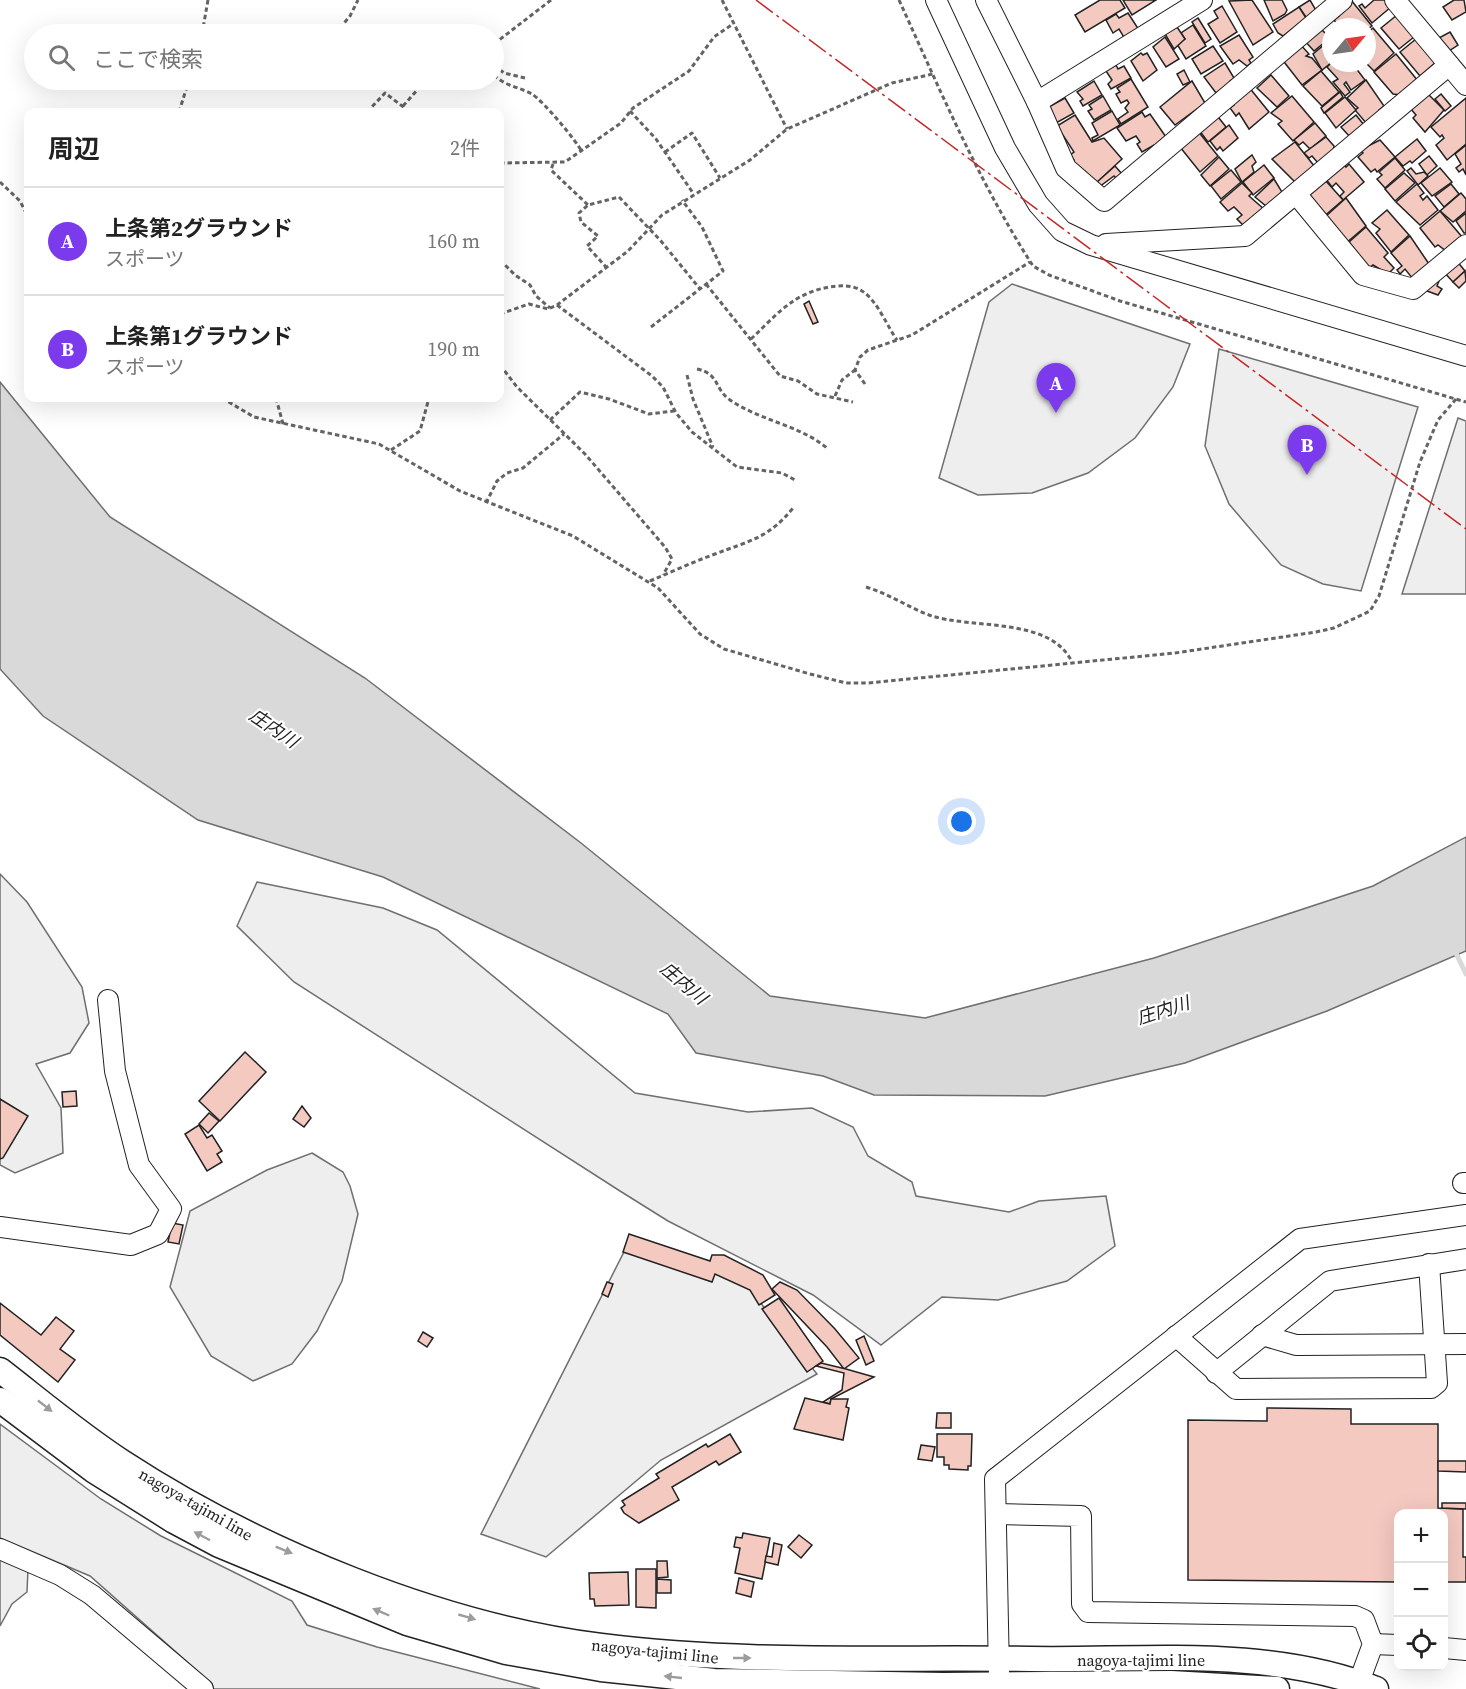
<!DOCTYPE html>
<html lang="ja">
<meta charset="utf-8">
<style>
:root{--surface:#fff;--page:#f2f2f2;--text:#222;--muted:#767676;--line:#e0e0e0;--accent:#7c3aed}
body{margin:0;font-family:"Source Serif 4","Noto Sans JP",serif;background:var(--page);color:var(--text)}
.controls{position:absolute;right:18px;bottom:18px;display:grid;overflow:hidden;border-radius:12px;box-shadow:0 6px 24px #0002}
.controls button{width:54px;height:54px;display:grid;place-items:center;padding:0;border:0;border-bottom:2px solid var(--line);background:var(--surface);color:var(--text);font:30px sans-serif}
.compass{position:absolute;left:1322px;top:18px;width:54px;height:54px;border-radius:50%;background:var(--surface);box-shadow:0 6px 24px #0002;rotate:61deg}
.you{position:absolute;left:962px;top:822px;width:21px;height:21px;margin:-15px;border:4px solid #fff;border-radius:50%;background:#1a73e8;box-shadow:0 0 0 9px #1a73e833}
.badge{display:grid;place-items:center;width:39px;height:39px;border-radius:50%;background:var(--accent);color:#fff;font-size:20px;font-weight:700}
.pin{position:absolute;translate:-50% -50px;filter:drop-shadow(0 2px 3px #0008)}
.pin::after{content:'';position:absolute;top:32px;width:21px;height:18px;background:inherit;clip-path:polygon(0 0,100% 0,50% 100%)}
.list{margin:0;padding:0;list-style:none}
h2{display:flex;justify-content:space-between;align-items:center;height:78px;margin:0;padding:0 24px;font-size:26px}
h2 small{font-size:20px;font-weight:400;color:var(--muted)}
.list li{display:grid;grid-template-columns:39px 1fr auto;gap:18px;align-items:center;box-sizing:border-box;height:108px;padding:0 24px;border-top:2px solid var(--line)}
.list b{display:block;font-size:22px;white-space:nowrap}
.list p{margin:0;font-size:20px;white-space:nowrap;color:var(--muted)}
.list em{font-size:20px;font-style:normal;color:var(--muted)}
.icon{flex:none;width:33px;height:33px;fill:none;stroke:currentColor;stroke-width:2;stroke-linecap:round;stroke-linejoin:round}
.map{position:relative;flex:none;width:1466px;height:1689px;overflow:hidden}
.search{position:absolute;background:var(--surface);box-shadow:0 6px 24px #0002;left:24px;top:24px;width:480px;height:66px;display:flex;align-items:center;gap:15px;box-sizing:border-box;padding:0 21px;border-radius:33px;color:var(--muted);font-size:22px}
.panel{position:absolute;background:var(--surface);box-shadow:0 6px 24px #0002;left:24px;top:108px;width:480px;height:294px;border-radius:12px}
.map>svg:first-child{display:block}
</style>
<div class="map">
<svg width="1466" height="1689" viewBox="0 0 1466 1689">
<rect width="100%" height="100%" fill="#fff"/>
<g fill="#eee" stroke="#6f6f6f" stroke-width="1.5">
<polygon points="1012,284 1190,344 1173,387 1135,438 1088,473 1032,493 978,495 939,478 989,302"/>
<polygon points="1219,349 1418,407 1361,591 1323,584 1281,565 1229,504 1205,446"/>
<polygon points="1458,418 1466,421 1466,594 1402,594"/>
<polygon points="0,874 27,902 82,987 89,1023 70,1053 36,1064 61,1108 63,1153 15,1173 0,1165"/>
<polygon points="257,882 383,908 437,930 635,1093 748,1112 812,1108 853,1127 868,1156 912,1182 916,1196 1009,1212 1039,1201 1106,1196 1115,1246 1067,1281 998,1300 942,1297 881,1345 813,1295 668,1221 620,1191 294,982 237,926"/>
<polygon points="312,1153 343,1172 350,1186 358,1214 342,1281 317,1331 292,1364 253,1381 211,1356 170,1287 190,1211 267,1170"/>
<polygon points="627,1246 744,1282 817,1374 661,1460 546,1557 481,1534"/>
<polygon points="0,1424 101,1499 161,1536 292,1601 307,1625 377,1647 540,1689 213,1689 212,1684 90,1576 0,1538"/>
<polygon points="0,1558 28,1569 27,1592 12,1604 0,1626"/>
</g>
<polygon fill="#d9d9d9" stroke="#6f6f6f" stroke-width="1.5" points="0,382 110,517 365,678 581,843 770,996 925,1018 1154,958 1373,886 1466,837 1466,951 1327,1011 1185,1063 1045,1096 874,1095 823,1076 696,1053 668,1014 383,877 198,820 43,716 0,669"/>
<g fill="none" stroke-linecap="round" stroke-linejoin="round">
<polyline stroke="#d9d9d9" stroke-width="5" points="1454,949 1466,974"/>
</g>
<g fill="#f3c9c0" stroke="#222" stroke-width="1.5">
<polygon points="1100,0 1120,0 1125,8 1085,32 1075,15"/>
<polygon points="1123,0 1156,0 1132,15"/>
<polygon points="1252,0 1273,32 1253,45 1229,1"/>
<polygon points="1264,0 1282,0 1287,10 1285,14 1273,21"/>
<polygon points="1310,0 1317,12 1308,20 1299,7"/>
<polygon points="1351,0 1372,26 1367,30 1367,27 1340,27 1334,20 1339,16 1336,12"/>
<polygon points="1374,0 1385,0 1391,7 1372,23 1359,6 1362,4 1365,8"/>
<polygon points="1454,0 1464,0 1466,12 1452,20 1443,7"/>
<polygon points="1222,6 1237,32 1220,43 1208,24 1218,18 1214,11"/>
<polygon points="1299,7 1306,18 1283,36 1278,33 1273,24"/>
<polygon points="1128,13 1139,30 1125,39 1119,29 1113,33 1106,20 1116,14 1119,18"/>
<polygon points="1397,15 1414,37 1399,49 1381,28"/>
<polygon points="1198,18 1211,39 1205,43 1192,22"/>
<polygon points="1193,25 1206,46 1186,59 1177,44 1185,39 1181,33"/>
<polygon points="1177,27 1185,39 1174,49 1165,34"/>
<polygon points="1373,28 1394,53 1374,71 1366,63 1367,33"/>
<polygon points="1321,29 1330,38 1314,51 1303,39"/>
<polygon points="1450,32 1458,45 1446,53 1437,39"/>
<polygon points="1239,35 1253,57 1249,60 1251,63 1247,66 1239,60 1233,64 1220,46"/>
<polygon points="1165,37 1179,59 1166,67 1153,47"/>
<polygon points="1331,39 1331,63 1322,70 1313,54"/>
<polygon points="1416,39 1436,62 1420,76 1400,52"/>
<polygon points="1299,43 1309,54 1306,56 1312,58 1322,70 1302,85 1281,58"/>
<polygon points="1213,46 1223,61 1201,74 1192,59"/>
<polygon points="1141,53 1143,55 1147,53 1157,70 1143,81 1131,61"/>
<polygon points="1396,54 1418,81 1402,95 1393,94 1374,72"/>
<polygon points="1225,63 1234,78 1230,81 1232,83 1216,93 1204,77"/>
<polygon points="1331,63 1352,63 1365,80 1351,90 1346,82 1344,84 1350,92 1345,96 1333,82 1338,79 1327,67"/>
<polygon points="1116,65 1118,69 1124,66 1131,78 1111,89 1108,84 1112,80 1106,71"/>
<polygon points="1184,70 1190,82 1183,85 1177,74"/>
<polygon points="1321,71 1339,92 1322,106 1303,86"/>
<polygon points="1271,75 1289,96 1277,107 1257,88"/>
<polygon points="1131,79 1148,107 1121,124 1118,119 1128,112 1125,108 1129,103 1127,100 1121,103 1116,94 1120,92 1117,88"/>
<polygon points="1366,80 1384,106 1379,110 1380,113 1367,124 1355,110 1358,108 1347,98"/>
<polygon points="1094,81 1102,95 1083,106 1080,101 1083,99 1077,92"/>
<polygon points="1192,81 1205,103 1175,125 1160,107"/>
<polygon points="1248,86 1269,112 1249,129 1239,113 1236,116 1230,108 1234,105 1230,100"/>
<polygon points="1340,92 1343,97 1324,113 1321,108"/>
<polygon points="1428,94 1444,110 1425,132 1413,118 1416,115 1410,108"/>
<polygon points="1441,94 1451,106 1445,111 1435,99"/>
<polygon points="1103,96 1111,110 1094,120 1088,111 1092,109 1089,105"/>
<polygon points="1292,96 1314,122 1293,141 1278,124 1282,121 1271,113"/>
<polygon points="1345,97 1356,110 1336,128 1325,113"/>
<polygon points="1065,98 1074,113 1056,123 1047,108"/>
<polygon points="1466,98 1466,144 1447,160 1436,145 1444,138 1442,135 1440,137 1431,127"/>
<polygon points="1112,111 1120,125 1093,141 1092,138 1098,135 1092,123"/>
<polygon points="1142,112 1145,117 1150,114 1166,137 1155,147 1154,145 1142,152 1137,144 1140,142 1136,136 1126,141 1117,128"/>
<polygon points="1215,113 1226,127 1208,142 1199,130"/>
<polygon points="1075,115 1092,142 1104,138 1122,159 1093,186 1071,164 1074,160 1070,155 1074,152 1057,126"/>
<polygon points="1356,115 1364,125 1350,137 1341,127"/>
<polygon points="1315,123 1326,136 1310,149 1303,142 1299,145 1294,140"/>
<polygon points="1229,125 1238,138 1223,151 1220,147 1217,150 1210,141"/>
<polygon points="1197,130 1218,156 1200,172 1180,147"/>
<polygon points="1326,137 1334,146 1333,153 1318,163 1312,156 1309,158 1304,153"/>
<polygon points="1417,139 1426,151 1412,163 1410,161 1403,166 1395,157"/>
<polygon points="1380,140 1395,157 1377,172 1375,169 1371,172 1358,157 1363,153 1360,150"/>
<polygon points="1295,142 1315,167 1296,183 1272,159"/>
<polygon points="1466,145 1466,175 1463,169 1459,172 1456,168 1461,164 1455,154"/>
<polygon points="1252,155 1256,162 1252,166 1254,172 1242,182 1235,169"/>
<polygon points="1429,156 1437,166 1427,175 1419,164"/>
<polygon points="1219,157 1229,169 1210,186 1201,175"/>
<polygon points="1395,158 1405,170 1385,188 1377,179 1382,175 1379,172"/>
<polygon points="1343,163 1346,167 1349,164 1364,182 1343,200 1340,196 1344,192 1336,183 1332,187 1325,178"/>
<polygon points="1264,165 1274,178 1253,195 1243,182"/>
<polygon points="1115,166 1123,175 1118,180 1114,176 1099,187 1096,183"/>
<polygon points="1411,168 1416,174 1424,172 1428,176 1418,185 1407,171"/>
<polygon points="1440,168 1452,182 1432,196 1421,183"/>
<polygon points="1231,170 1241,182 1221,199 1211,186"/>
<polygon points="1404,173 1415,183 1395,201 1385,189"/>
<polygon points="1274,179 1282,192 1266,206 1255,197"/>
<polygon points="1325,180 1343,200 1322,218 1305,198"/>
<polygon points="1242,183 1252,193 1249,196 1265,210 1245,227 1237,219 1242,215 1234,207 1228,211 1220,202"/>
<polygon points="1417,184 1424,193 1420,196 1423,200 1427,196 1438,210 1420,225 1396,202"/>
<polygon points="1451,184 1459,194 1444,207 1435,196"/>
<polygon points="1461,193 1466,199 1466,211 1453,222 1440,211"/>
<polygon points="1346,198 1366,226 1345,244 1325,217"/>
<polygon points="1387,210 1409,235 1391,252 1376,233 1380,229 1372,223"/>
<polygon points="1440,211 1463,238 1446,251 1438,245 1435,247 1420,228"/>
<polygon points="1466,213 1466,233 1464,233 1456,221"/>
<polygon points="1366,227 1388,253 1384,257 1394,268 1388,274 1373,265 1369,268 1349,242"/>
<polygon points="1410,236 1429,264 1413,279 1405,269 1400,274 1397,270 1402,266 1391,253"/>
<polygon points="1456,260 1465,271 1453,282 1443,271"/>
<polygon points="1465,271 1466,281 1459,288 1453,282"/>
<polygon points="1434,277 1439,281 1437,286 1442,289 1438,295 1419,288"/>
<polygon points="809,301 818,322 813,324 804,304"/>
<polygon points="245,1052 266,1072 220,1121 199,1101"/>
<polygon points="76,1091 77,1106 63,1107 62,1092"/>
<polygon points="0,1099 28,1116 3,1158 0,1159"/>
<polygon points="302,1106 311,1118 304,1127 293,1119"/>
<polygon points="209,1113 219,1121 208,1133 199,1124"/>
<polygon points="199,1125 207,1138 212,1135 222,1151 217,1154 222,1162 207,1171 185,1134"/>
<polygon points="172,1223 183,1225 179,1244 168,1242"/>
<polygon points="629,1234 710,1261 712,1255 724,1255 763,1275 775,1295 759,1305 750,1290 715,1274 712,1282 623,1252"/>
<polygon points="607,1282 613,1284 608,1297 602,1294"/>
<polygon points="780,1282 797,1290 835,1329 859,1358 844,1369 827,1347 772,1289"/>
<polygon points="779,1298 823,1361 807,1372 762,1309"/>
<polygon points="0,1303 41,1335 56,1317 74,1331 60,1349 75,1360 58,1382 0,1335"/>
<polygon points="423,1332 433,1338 427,1347 418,1341"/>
<polygon points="864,1336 874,1361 866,1365 856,1340"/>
<polygon points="821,1363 846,1369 874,1377 831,1399 830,1404 823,1402 842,1390 844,1373 816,1366"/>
<polygon points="805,1398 830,1404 831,1399 848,1399 846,1407 849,1408 843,1440 794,1429"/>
<polygon points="1267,1408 1351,1409 1351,1424 1438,1424 1438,1508 1463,1509 1463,1557 1466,1557 1466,1582 1444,1582 1444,1514 1398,1514 1398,1582 1188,1580 1188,1420 1267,1421"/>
<polygon points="937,1413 951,1413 951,1428 936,1428"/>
<polygon points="730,1434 741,1452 719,1465 716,1461 672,1487 679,1500 639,1523 624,1513 621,1508 625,1505 622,1501 659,1478 656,1474 706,1444 708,1447"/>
<polygon points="937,1434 972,1434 971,1466 968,1466 968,1470 949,1469 949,1465 944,1465 944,1457 937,1457"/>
<polygon points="921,1445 935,1447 932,1461 918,1459"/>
<polygon points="1438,1461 1466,1461 1466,1472 1438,1471"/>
<polygon points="1442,1503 1466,1503 1466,1509 1442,1508"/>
<polygon points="743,1533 770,1538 762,1579 735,1573 740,1548 734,1547 736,1537 742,1538"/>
<polygon points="799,1535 812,1545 801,1558 788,1547"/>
<polygon points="774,1543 782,1545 778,1565 765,1562 766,1556 772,1557"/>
<polygon points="657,1561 667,1561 668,1577 657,1578"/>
<polygon points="636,1569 656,1569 656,1608 636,1607"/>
<polygon points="628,1572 629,1605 595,1606 594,1599 590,1599 589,1573"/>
<polygon points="739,1578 754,1582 751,1597 736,1593"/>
<polygon points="657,1579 671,1580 671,1593 657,1593"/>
</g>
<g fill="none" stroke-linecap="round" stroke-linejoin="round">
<g stroke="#222" stroke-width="22">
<g id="minor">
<polyline points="936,0 1005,148 1038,204 1062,231 1091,245 1466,356"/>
<polyline points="986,0 1037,102 1066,168 1104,201 1342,0"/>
<polyline points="1395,0 1466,85"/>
<polyline points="1037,102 1202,0"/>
<polyline points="1297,195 1363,275 1413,289 1466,245"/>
<polyline points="1106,244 1245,236 1449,65"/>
<polyline points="1463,1183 1466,1183"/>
<polyline points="0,1227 131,1245 158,1234 171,1209 139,1165 115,1071 108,1000"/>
<polyline points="1262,1335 1296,1345 1466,1344"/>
<polyline points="1176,1336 1236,1389 1431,1388 1437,1383 1429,1264"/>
<polyline points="1216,1373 1330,1281 1466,1259"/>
<polyline points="996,1514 1081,1516 1082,1604 1088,1612 1355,1616 1364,1620 1373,1644 1359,1682"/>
<polyline points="0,1549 60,1575 92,1595 203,1689"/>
<polyline points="1373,1644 1398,1645"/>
<polyline points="1444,1648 1466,1650"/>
<polyline points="999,1673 995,1479 1300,1239 1466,1215"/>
</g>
</g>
<g stroke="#222" stroke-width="27">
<g id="major">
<path d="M 0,1370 C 40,1401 79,1434 122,1462 C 257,1550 440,1626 601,1646 C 743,1664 887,1657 1030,1659 C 1143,1661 1268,1646 1376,1689"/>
<polyline points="0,1400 93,1470 174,1521 219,1545 407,1623 506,1652 601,1669 714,1681 943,1685 1171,1683 1277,1689"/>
</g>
</g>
<g stroke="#646464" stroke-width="3" stroke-dasharray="4.5 3" stroke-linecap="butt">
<polyline points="722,0 787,129"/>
<path d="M 899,0 C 940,90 979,182 1033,266 L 1049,275 L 1120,301 L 1466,402"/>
<polyline points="202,34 208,0"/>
<polyline points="335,34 350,16 358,0"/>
<polyline points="494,44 551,0"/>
<polyline points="494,65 504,73 525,78"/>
<path d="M 494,75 C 505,86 519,87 532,94 C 543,101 576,140 582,152"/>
<polyline points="403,106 426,80"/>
<polyline points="630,111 656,139 693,193"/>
<polyline points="179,112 189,80"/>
<polyline points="367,112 385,93 410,112"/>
<polyline points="665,152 692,133 720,178"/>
<polyline points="500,163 565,162 621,123 633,108 689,71 714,37 733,24"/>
<polyline points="553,164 551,170 588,205"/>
<polyline points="0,182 20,201 28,217"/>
<polyline points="500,260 515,275 530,285 536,296 550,308"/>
<polyline points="607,268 587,246 598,236 581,222 579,213 588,205 619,197 661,241 700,289"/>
<polyline points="706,284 780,376 798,381 817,394 853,402"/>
<polyline points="557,305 652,376 663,387 676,413 692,432 737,467 782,473 797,481"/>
<polyline points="500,314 529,304 548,309 557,305 628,251 662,215 750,160 787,129 892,83 933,74"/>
<polyline points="651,327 723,271 702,227 682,200"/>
<path d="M 751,339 C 764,327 777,312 792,302 C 808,290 845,279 862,291 C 877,300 887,326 897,340"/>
<polyline points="500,365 517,387 585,454 665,547 672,559 663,575"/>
<path d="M 697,369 C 720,374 714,389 730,400 C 761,421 799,425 827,448"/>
<polyline points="687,375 693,399 713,447"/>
<polyline points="865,384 855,370 860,357 868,350 912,335 1030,262"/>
<polyline points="835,396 842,380 855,370"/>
<polyline points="222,398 254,417 379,444 460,491 573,536 658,588 700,634 724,649 810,674 846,683 868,683 1175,653 1316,632 1334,628 1370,611 1379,596 1420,462 1438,420 1456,399"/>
<polyline points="276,398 283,424"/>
<polyline points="550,420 580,392 609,399 649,414 674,411"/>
<polyline points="391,450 420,431 429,398"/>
<polyline points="486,503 497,481 507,473 523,468 564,434"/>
<path d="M 650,581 C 671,572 693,562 715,554 C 749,541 769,538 793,508"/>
<path d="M 866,587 C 889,594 908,607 929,615 C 972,630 1050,616 1072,662"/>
</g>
<use href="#minor" stroke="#fff" stroke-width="20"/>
<use href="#major" stroke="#fff" stroke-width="24"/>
<polyline stroke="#c62828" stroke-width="1.5" stroke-dasharray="21 4.5 3 4.5" stroke-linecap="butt" points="756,0 1466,529"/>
</g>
<defs><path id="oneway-solid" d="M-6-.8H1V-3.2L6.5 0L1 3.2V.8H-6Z" transform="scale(1.5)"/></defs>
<g fill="#9c9c9c">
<use href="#oneway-solid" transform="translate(45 1406) rotate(38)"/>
<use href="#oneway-solid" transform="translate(202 1536) rotate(-152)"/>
<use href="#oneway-solid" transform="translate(284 1550) rotate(22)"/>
<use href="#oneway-solid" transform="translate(381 1612) rotate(-157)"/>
<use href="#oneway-solid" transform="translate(467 1617) rotate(16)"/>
<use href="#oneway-solid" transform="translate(742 1658)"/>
<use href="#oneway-solid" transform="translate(673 1677) rotate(-174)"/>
</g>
<g text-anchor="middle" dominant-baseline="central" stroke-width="4.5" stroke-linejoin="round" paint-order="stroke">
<g font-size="16" fill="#222" stroke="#fff">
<text transform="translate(196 1504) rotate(30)">nagoya-tajimi line</text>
<text transform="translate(655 1651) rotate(6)">nagoya-tajimi line</text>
<text x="1141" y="1660">nagoya-tajimi line</text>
</g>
<g font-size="18" font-style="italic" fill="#222" stroke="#fff">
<text transform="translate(274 728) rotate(34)">庄内川</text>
<text transform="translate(684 983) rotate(40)">庄内川</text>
<text transform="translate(1163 1010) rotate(-18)">庄内川</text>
</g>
</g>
</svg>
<div class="controls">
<button>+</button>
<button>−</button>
<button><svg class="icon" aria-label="locate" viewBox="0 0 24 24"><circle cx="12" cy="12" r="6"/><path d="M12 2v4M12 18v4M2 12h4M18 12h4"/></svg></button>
</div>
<svg class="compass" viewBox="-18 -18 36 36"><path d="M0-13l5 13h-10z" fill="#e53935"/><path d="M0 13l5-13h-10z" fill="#767676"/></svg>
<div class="you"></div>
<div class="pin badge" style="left:1056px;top:413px">A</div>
<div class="pin badge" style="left:1307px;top:475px">B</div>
<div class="search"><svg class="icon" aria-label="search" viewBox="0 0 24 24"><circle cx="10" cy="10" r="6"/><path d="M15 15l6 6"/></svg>ここで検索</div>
<section class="panel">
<h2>周辺<small>2件</small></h2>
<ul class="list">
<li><span class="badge">A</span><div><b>上条第2グラウンド</b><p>スポーツ</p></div><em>160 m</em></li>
<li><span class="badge">B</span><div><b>上条第1グラウンド</b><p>スポーツ</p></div><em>190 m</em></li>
</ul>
</section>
</div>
